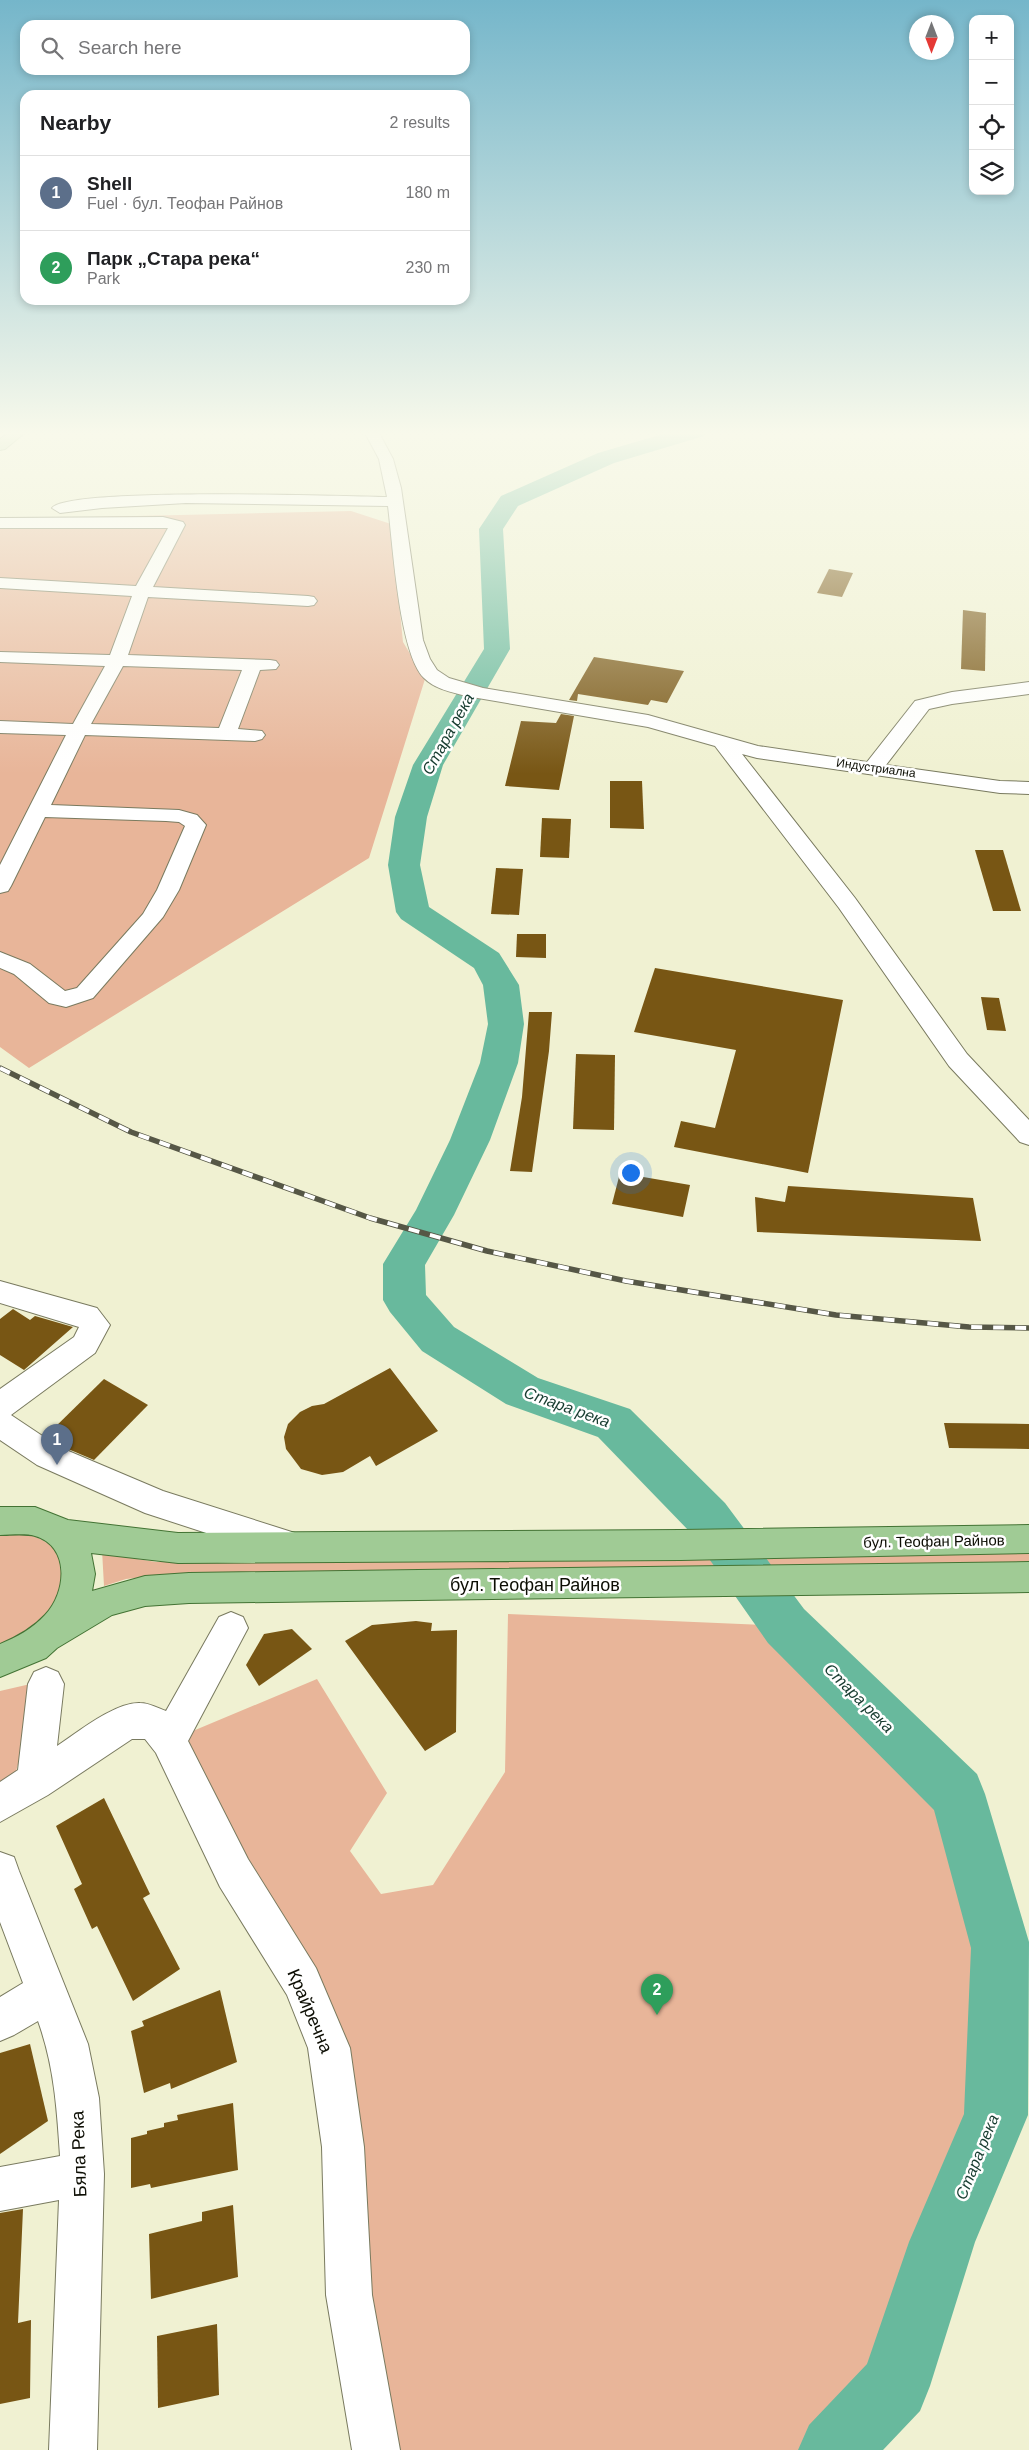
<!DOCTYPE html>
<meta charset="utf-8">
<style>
:root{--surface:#fff;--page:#f6f6f6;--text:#202124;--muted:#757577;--line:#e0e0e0;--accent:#ac54c1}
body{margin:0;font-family:Arial,sans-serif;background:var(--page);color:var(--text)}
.controls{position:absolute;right:15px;top:15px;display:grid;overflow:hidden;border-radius:10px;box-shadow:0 2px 8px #0003}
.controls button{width:45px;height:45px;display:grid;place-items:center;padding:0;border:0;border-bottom:1px solid var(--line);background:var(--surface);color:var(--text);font:25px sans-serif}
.compass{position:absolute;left:909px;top:15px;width:45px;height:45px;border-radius:50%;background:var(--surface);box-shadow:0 2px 8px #0003;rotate:180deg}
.you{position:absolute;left:630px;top:1172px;width:18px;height:18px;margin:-12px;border:4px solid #fff;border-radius:50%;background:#1a73e8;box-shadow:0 0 0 8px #1a73e833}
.badge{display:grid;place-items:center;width:32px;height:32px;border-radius:50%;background:var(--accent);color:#fff;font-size:16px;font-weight:700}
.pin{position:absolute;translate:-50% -41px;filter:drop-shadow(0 1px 2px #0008)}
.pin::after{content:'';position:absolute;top:26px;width:18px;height:15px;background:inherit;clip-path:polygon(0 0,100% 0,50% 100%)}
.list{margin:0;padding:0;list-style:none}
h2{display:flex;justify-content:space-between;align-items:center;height:65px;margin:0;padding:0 20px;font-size:21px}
h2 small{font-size:16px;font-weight:400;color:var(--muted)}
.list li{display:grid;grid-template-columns:32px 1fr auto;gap:15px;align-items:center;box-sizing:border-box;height:75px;padding:0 20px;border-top:1px solid var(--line)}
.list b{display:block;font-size:19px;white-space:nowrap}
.list p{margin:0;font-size:16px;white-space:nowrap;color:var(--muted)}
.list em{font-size:16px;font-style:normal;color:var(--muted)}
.icon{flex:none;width:28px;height:28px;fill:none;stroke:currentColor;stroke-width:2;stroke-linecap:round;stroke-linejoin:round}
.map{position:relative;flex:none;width:1029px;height:2450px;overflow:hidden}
.search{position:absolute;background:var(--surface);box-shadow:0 2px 8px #0003;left:20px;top:20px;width:450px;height:55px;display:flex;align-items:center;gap:12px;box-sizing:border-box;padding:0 18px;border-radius:15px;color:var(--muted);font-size:19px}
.panel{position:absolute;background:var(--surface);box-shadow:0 2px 8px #0003;left:20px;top:90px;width:450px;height:215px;border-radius:15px}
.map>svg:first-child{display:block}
</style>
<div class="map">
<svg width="1029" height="2450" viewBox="0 0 1029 2450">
<rect width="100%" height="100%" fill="#f0f1d2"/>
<g fill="#e8b599">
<polygon points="351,511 391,524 403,642 425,679 369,858 29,1068 0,1047 0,523 5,519"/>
<path d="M 19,1532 C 54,1540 72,1557 60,1593 C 58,1599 57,1606 54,1612 C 50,1619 10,1641 0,1648 L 0,1533 Z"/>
<polygon points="102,1550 119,1556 156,1562 1029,1551 1029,1563 153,1576 126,1579 104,1586"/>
<polygon points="508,1614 786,1626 957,1794 1001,1948 996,2115 942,2242 895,2386 834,2450 376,2450 329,2048 169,1741 317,1679 387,1793 350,1851 381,1894 433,1885 505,1772"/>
<polygon points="39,1682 30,1725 13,1781 0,1797 0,1691"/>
</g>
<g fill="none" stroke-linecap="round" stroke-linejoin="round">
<polygon fill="#68b99d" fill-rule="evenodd" points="673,431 707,431 704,436 614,463 518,506 503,529 510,649 443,765 427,817 420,865 429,907 499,953 519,985 524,1024 518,1063 490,1140 454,1215 425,1265 426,1295 454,1327 538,1378 630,1409 725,1503 804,1609 977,1774 985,1794 1029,1942 1028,2115 975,2242 930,2386 920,2411 883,2450 798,2450 809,2425 867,2364 909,2242 964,2114 971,1948 934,1810 768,1643 691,1533 598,1437 506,1404 422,1351 390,1312 383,1300 383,1264 416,1210 450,1140 480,1063 488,1024 483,985 474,968 401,919 396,912 388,865 395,817 413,765 484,649 479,529 501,496 598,453"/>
</g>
<g fill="#785614">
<polygon points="829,569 853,573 842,597 817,593"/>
<polygon points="963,610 986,613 985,671 961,669"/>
<polygon points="594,657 684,671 667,703 651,700 648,705 578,694 577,701 569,700"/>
<polygon points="561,714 574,716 559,790 505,786 521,721 556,723"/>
<polygon points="610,781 642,781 644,829 610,828"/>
<polygon points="542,818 571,819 569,858 540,857"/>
<polygon points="975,850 1003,850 1021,911 993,911"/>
<polygon points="496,868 523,869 519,915 491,914"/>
<polygon points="517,934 546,934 546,958 516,957"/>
<polygon points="655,968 843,1000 808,1173 674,1147 681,1121 715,1128 736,1050 634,1032"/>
<polygon points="981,997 999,998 1006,1031 987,1030"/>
<polygon points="529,1012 552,1012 549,1051 532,1172 510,1171 522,1097"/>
<polygon points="576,1054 615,1055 614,1130 573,1129"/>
<polygon points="620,1173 690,1185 683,1217 612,1204"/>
<polygon points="788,1186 973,1198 981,1241 757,1232 755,1197 785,1202"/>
<polygon points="13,1309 30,1320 35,1316 73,1327 24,1370 0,1355 0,1319"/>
<polygon points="390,1368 438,1431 376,1466 370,1456 343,1472 322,1475 301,1469 286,1449 284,1437 288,1424 300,1412 312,1406 324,1404"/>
<polygon points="104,1379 148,1405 94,1460 61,1446 46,1436"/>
<polygon points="944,1423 1029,1424 1029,1449 949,1448"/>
<polygon points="416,1621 432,1623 431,1631 457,1630 456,1732 425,1751 345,1641 372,1625"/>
<polygon points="292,1629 312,1649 259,1686 246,1665 264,1634"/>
<polygon points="104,1798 150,1894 143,1898 180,1969 133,2001 97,1926 92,1929 74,1889 82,1884 56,1826"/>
<polygon points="220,1990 237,2062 171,2089 170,2083 144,2093 131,2031 144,2026 142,2021"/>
<polygon points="30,2044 48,2121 0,2154 0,2053"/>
<polygon points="233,2103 238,2170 151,2188 150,2184 131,2188 131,2138 147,2134 147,2131 164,2127 164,2123 178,2120 177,2115"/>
<polygon points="233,2205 238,2277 151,2299 149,2234 202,2221 202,2212"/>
<polygon points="23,2209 18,2323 31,2320 30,2398 0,2404 0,2213"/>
<polygon points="217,2324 219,2395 158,2408 157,2336"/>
</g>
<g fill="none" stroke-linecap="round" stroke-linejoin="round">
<g stroke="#797a5f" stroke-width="2">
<g id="minor">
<path d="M 364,431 L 378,431 L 393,459 L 401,488 L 423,640 L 430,659 L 437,670 L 449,678 L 483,688 L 648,715 L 758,746 L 867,762 L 915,701 L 952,692 L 1029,682 L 1029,694 L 952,704 L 929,709 L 886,765 L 1000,781 L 1029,782 L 1029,794 L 1000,793 L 757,758 L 742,754 L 855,898 L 967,1054 L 1029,1120 L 1029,1145 L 1020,1142 L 949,1066 L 839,908 L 715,746 L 648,727 L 466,696 C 451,692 435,689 424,678 C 399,653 393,545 388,506 L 186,503 L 102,508 L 60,513 L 52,508 C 67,487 346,496 387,497 L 379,459 Z"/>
<path d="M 163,517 L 183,522 L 185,525 L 153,587 L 308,596 L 314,597 L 317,601 L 314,605 L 308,606 L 148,597 L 128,655 L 270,660 L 276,661 L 279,665 L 276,669 L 260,670 L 238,729 L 262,731 L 265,735 L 262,739 L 255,741 L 85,735 L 51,805 L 179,810 L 197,815 L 206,825 L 179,890 L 163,917 L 93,998 L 66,1007 L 49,1003 L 14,974 L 0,968 L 0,952 L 30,964 L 65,991 L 77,988 L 143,914 L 157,890 L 185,826 L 179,822 L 166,821 L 45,817 L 11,886 L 8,891 L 0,893 L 0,865 L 66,735 L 0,733 L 0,721 L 73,724 L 105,666 L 0,662 L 0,652 L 110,655 L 132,596 L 0,588 L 0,578 L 136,586 L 168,528 L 0,528 L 0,518 ZM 123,666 L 242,670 L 219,728 L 91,724 Z"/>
<polygon points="0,1281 97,1308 110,1325 95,1353 11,1415 59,1447 163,1491 298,1534 302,1544 298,1554 286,1559 145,1513 37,1465 0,1440 0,1389 74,1337 79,1327 0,1303"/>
<path d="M 231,1612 L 243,1617 L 248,1628 L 188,1741 L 248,1859 L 316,1968 L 350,2048 L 364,2147 L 372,2295 L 400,2450 L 352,2450 L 326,2295 L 322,2147 L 308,2048 L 287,1995 L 220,1887 L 156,1753 L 145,1739 L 132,1739 L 48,1795 L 0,1822 L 0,1782 L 18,1770 L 28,1684 L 34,1672 L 46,1667 L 58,1672 L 64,1684 L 57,1746 C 78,1732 115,1702 140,1703 C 149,1703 158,1708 166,1711 L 219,1617 Z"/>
<path d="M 0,1852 L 14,1857 L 19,1871 L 88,2044 L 99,2098 L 104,2174 L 97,2450 L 49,2450 L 59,2200 L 0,2211 L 0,2167 L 60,2156 C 57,2109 54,2065 38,2021 L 14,2035 L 0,2041 L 0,1997 L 23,1983 L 0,1922 Z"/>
</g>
</g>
<g stroke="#437334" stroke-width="2">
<g id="major">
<polygon points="11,431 27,431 5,449 0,450 0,439"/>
<path d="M 0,1507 L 35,1507 L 68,1520 L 178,1533 L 681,1530 L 1029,1525 L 1029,1553 L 681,1560 L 178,1563 L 91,1553 L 95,1574 L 92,1591 L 145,1576 L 189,1573 L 1029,1562 L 1029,1592 L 189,1603 L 145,1606 L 112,1615 L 57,1648 L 46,1658 L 0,1677 L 0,1644 C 17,1637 32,1629 45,1615 C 67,1592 70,1546 35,1536 C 25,1533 11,1535 0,1535 Z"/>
</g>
</g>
<use href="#minor" fill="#fff" fill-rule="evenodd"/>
<use href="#major" fill="#a0cb95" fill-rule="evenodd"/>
<g stroke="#565746" stroke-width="5.5">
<polyline id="rail" points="0,1068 131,1132 370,1218 487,1251 626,1281 836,1315 969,1327 1029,1328"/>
</g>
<use href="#rail" stroke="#fff" stroke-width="4" stroke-dasharray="11" stroke-linecap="butt"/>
</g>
<linearGradient id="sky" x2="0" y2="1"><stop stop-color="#75b6ca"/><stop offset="0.56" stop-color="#f8f9eb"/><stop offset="1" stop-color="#f8f9eb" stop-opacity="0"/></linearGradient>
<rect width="1029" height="774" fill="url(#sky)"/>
<g text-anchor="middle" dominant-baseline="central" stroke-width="5" stroke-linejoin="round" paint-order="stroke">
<g font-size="12" fill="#0d0e04" stroke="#fff">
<text transform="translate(876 768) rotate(8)">Индустриална</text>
</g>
<g font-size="15" fill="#0d0e04" stroke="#fff">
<text transform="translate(934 1541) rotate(-1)">бул. Теофан Райнов</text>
</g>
<g font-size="16" font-style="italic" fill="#173c30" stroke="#fff">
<text transform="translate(448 734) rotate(-61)">Стара река</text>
<text transform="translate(567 1407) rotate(20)">Стара река</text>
<text transform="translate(859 1698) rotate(45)">Стара река</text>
<text transform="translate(977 2157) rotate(-68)">Стара река</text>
</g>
<g font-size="18" fill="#0d0e04" stroke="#fff">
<text x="535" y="1585">бул. Теофан Райнов</text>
<text transform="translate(310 2011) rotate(67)">Крайречна</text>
<text transform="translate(79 2154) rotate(-92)">Бяла Река</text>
</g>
</g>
</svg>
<div class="controls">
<button>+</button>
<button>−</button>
<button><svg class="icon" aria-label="locate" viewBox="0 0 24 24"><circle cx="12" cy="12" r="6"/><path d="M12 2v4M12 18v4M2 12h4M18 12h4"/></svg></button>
<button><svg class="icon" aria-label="layers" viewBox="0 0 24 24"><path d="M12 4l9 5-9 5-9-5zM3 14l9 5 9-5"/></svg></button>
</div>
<svg class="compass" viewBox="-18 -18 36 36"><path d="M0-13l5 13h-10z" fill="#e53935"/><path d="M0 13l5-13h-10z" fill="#757577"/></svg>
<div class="you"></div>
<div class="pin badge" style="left:57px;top:1465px;background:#5c6f8a">1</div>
<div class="pin badge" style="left:657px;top:2015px;background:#2e9e5b">2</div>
<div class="search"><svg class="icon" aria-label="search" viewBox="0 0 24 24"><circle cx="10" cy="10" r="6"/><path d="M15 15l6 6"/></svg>Search here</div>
<section class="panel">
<h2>Nearby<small>2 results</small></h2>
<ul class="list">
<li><span class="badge" style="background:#5c6f8a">1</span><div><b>Shell</b><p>Fuel · бул. Теофан Райнов</p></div><em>180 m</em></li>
<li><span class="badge" style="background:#2e9e5b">2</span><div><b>Парк „Стара река“</b><p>Park</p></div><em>230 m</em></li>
</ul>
</section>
</div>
